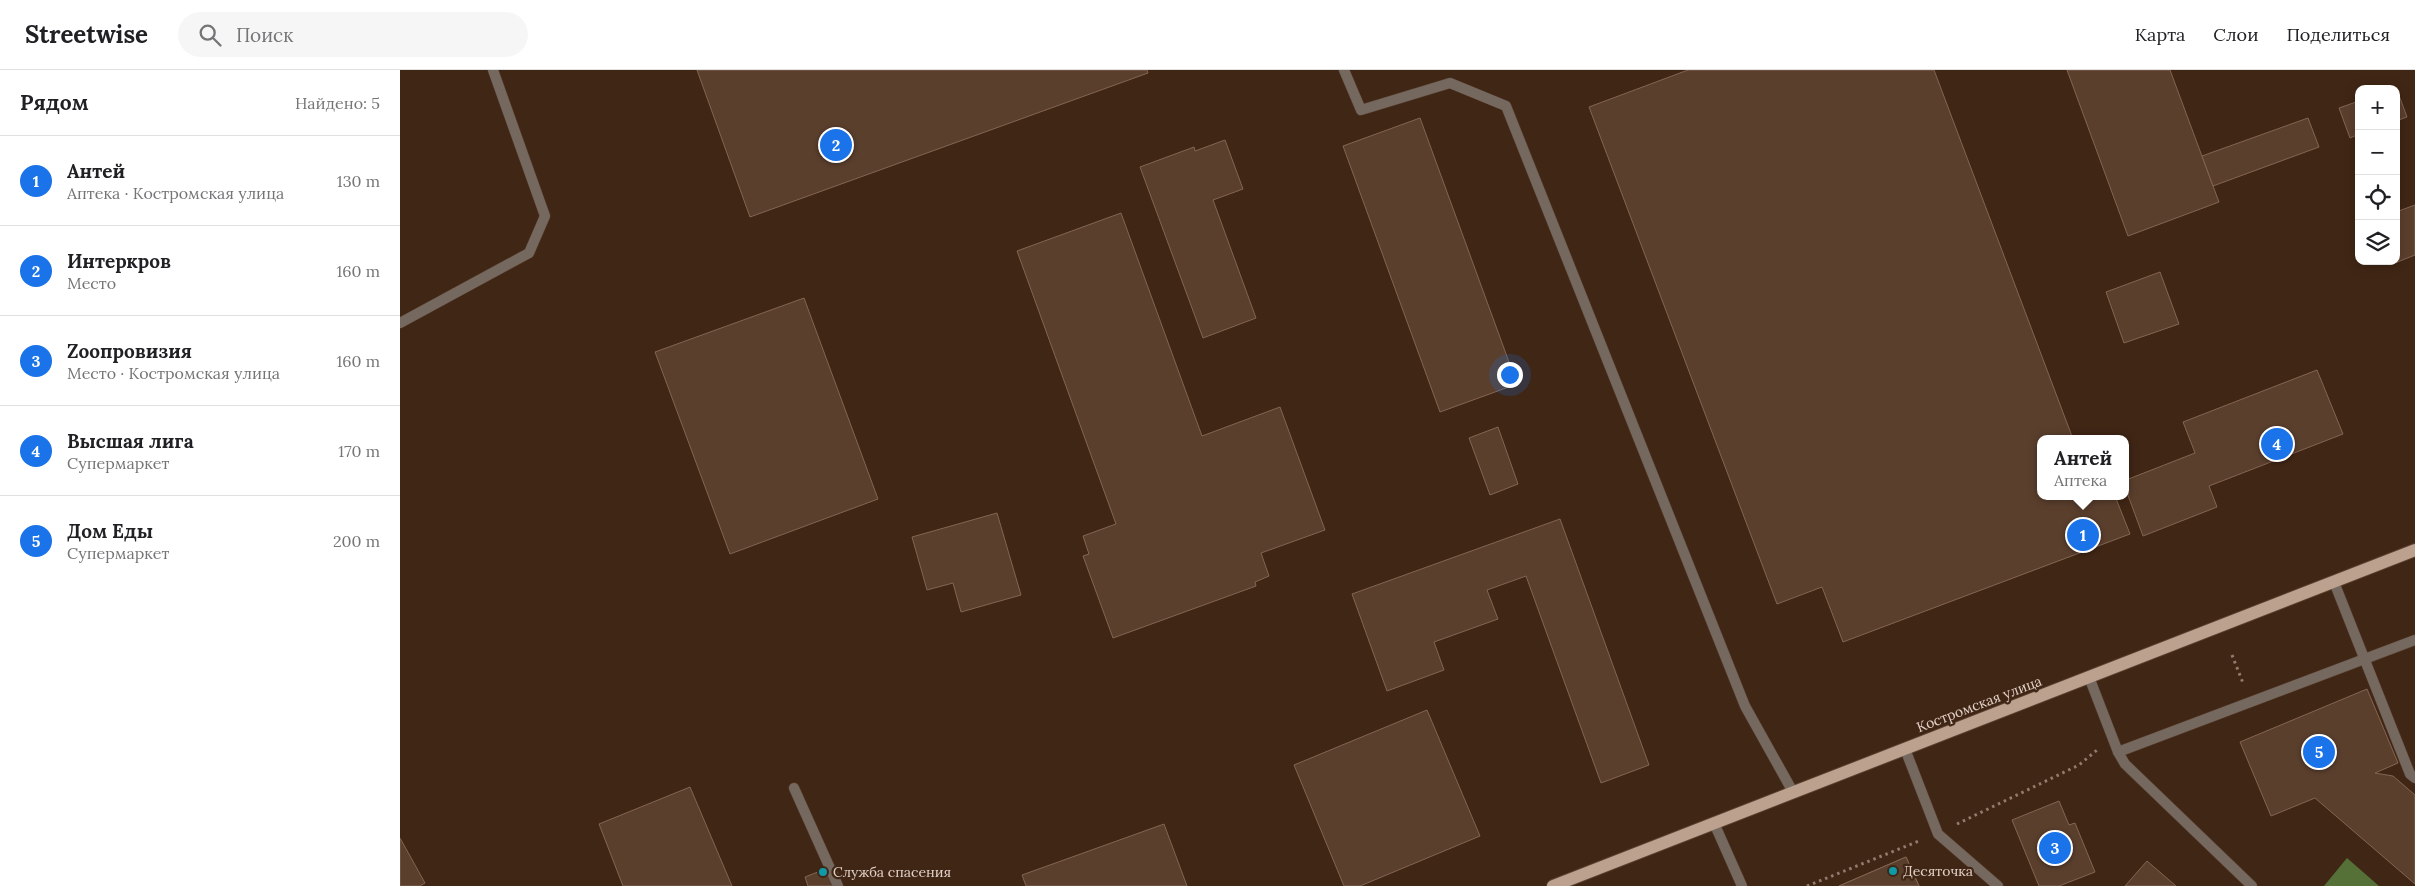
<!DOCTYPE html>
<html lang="ru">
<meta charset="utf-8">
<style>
:root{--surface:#fff;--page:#f6f6f6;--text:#202124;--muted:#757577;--line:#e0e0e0;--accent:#1a73e8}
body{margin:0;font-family:Lora,serif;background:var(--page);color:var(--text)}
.controls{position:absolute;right:15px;top:15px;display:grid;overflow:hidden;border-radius:10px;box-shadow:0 2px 12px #0003}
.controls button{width:45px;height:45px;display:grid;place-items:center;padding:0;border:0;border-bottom:1px solid var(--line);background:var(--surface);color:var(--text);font:25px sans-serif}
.you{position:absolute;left:1109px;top:304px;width:18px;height:18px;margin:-12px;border:4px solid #fff;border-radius:50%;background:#1a73e8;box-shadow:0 0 0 8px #1a73e833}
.badge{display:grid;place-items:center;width:32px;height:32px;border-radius:50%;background:var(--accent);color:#fff;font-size:16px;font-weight:700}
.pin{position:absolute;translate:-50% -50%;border:2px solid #fff;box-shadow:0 1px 5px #0006}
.popup{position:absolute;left:1637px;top:365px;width:92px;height:65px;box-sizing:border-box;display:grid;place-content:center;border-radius:10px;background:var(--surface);filter:drop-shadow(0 1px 4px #0005);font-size:16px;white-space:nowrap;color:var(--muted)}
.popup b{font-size:19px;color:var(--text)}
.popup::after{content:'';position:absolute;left:50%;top:100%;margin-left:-10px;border:10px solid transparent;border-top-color:var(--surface)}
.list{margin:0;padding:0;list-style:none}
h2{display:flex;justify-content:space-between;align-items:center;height:65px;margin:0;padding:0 20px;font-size:21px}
h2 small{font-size:16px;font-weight:400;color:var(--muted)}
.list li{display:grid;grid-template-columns:32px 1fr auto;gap:15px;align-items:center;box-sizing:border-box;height:90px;padding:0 20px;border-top:1px solid var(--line)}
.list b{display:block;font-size:19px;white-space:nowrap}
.list p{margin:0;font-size:16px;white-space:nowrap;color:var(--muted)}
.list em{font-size:16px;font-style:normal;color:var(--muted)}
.icon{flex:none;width:28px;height:28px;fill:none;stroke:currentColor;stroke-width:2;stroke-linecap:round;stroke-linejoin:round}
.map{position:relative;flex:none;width:2015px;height:816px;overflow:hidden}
header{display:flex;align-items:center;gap:30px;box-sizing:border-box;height:70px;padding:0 25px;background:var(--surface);border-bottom:1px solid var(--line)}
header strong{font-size:24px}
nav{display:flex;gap:28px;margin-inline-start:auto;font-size:18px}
.search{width:350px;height:45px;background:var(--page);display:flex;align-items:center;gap:12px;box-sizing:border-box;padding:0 18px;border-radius:28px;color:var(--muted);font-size:19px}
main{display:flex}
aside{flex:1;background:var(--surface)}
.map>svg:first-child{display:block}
</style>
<header>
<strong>Streetwise</strong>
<div class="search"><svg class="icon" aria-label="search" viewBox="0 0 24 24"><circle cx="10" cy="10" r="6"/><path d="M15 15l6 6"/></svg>Поиск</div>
<nav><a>Карта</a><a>Слои</a><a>Поделиться</a></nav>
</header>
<main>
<aside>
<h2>Рядом<small>Найдено: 5</small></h2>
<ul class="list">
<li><span class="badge">1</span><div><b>Антей</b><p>Аптека · Костромская улица</p></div><em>130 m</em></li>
<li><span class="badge">2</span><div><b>Интеркров</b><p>Место</p></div><em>160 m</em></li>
<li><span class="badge">3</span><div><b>Zоопровизия</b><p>Место · Костромская улица</p></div><em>160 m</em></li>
<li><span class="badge">4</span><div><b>Высшая лига</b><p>Супермаркет</p></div><em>170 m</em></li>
<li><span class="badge">5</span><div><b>Дом Еды</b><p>Супермаркет</p></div><em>200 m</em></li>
</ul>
</aside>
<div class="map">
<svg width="2015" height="816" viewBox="0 0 2015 816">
<rect width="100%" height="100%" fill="#402615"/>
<polygon fill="#557138" points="1947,788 1979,816 1924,816"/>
<g fill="#5b3f2d" stroke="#836552">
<polygon points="297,0 747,0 748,3 350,147"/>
<polygon points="1288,0 1534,0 1673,369 1640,369 1640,426 1715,426 1730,464 1443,572 1422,517 1377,534 1189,37"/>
<polygon points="1667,0 1770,0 1819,132 1728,166"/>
<polygon points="1996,17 2007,47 1996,51 1996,19 1993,19"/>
<polygon points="1959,31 1959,64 1950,68 1939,38"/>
<polygon points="1020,48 1117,314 1040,342 943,76"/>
<polygon points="1908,48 1919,77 1813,116 1802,86"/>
<polygon points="825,70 843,119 813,130 856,248 803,268 740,97 794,77 795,81"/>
<polygon points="2015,135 2015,185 1995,193 1996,142"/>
<polygon points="721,143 802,366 880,337 925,460 861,483 869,506 855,512 856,516 713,568 683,486 689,484 683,466 716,454 617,181"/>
<polygon points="1760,202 1779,254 1724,273 1706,222"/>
<polygon points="404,228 478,429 330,484 255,282"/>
<polygon points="1917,300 1943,364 1809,416 1817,437 1743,466 1726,420 1726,410 1795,383 1783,352"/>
<polygon points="1098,357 1118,414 1090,425 1069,368"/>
<polygon points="597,443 621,525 561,542 553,513 527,520 512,467"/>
<polygon points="1160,449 1249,695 1201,713 1126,506 1087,520 1098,549 1034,572 1044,600 987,621 952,524"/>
<polygon points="1967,619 1998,693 1975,703 1993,706 2015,725 2015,814 1915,728 1871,746 1840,672"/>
<polygon points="1027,640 1080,766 960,816 944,816 894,695"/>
<polygon points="290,717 332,816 223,816 199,754"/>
<polygon points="1659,731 1669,755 1675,753 1695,802 1659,816 1639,816 1612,750"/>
<polygon points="764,754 787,816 626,816 622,805"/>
<polygon points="0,768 25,813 20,816 0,816"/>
<polygon points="1506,787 1519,816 1439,816"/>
<polygon points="1506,787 1519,816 1439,816"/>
<polygon points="1747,791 1776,816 1725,816"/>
<polygon points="428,798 436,816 408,816 405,807"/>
</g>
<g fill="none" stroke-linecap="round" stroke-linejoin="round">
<g stroke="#5a4131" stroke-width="11">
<g id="service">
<polyline points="944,0 961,40 1050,13 1106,36 1345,636 1393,722"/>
<polyline points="0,253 129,183 145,146 93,0"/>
<polyline points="1934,512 2010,704 2015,708"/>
<polyline points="1689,607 1718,682 1725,694 1852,816"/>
<polyline points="1505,679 1538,764 1598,816"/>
<polyline points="1718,682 2015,570"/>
<polyline points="394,718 438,816"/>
<polyline points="1314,753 1342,816"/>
</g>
</g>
<g stroke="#5a4131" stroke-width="14">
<polyline id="primary" points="1153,816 2015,480"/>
</g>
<g stroke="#927c6f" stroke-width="3" stroke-dasharray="2.5 4" stroke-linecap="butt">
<polyline points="1832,585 1843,613"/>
<polyline points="1557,754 1679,695 1697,680"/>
<polyline points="1407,816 1519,771"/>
</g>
<use href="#service" stroke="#75685f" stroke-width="10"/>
<use href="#primary" stroke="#bca18f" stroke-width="12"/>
</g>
<g fill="#0f9aa8" stroke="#402615" stroke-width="2">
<circle cx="1493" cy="801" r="5"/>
<circle cx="423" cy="802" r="5"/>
</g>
<g text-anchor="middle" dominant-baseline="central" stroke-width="4.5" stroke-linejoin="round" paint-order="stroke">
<g font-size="14" fill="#e3d1c7" stroke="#402615">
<text transform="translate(1579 634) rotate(-21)">Костромская улица</text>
</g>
<g font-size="14" fill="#e3d1c7" stroke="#402615" text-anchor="start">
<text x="1503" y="801">Десяточка</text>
<text x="433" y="802">Служба спасения</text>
</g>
</g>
</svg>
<div class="controls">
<button>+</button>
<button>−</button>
<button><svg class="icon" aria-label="locate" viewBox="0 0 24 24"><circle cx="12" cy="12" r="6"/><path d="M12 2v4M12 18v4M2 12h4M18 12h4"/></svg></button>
<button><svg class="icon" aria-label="layers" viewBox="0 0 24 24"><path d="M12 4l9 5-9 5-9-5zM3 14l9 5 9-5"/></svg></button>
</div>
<div class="you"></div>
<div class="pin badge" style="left:1683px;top:465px">1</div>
<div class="popup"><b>Антей</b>Аптека</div>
<div class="pin badge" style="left:436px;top:75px">2</div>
<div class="pin badge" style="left:1655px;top:778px">3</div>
<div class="pin badge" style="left:1877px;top:374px">4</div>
<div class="pin badge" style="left:1919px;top:682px">5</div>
</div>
</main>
